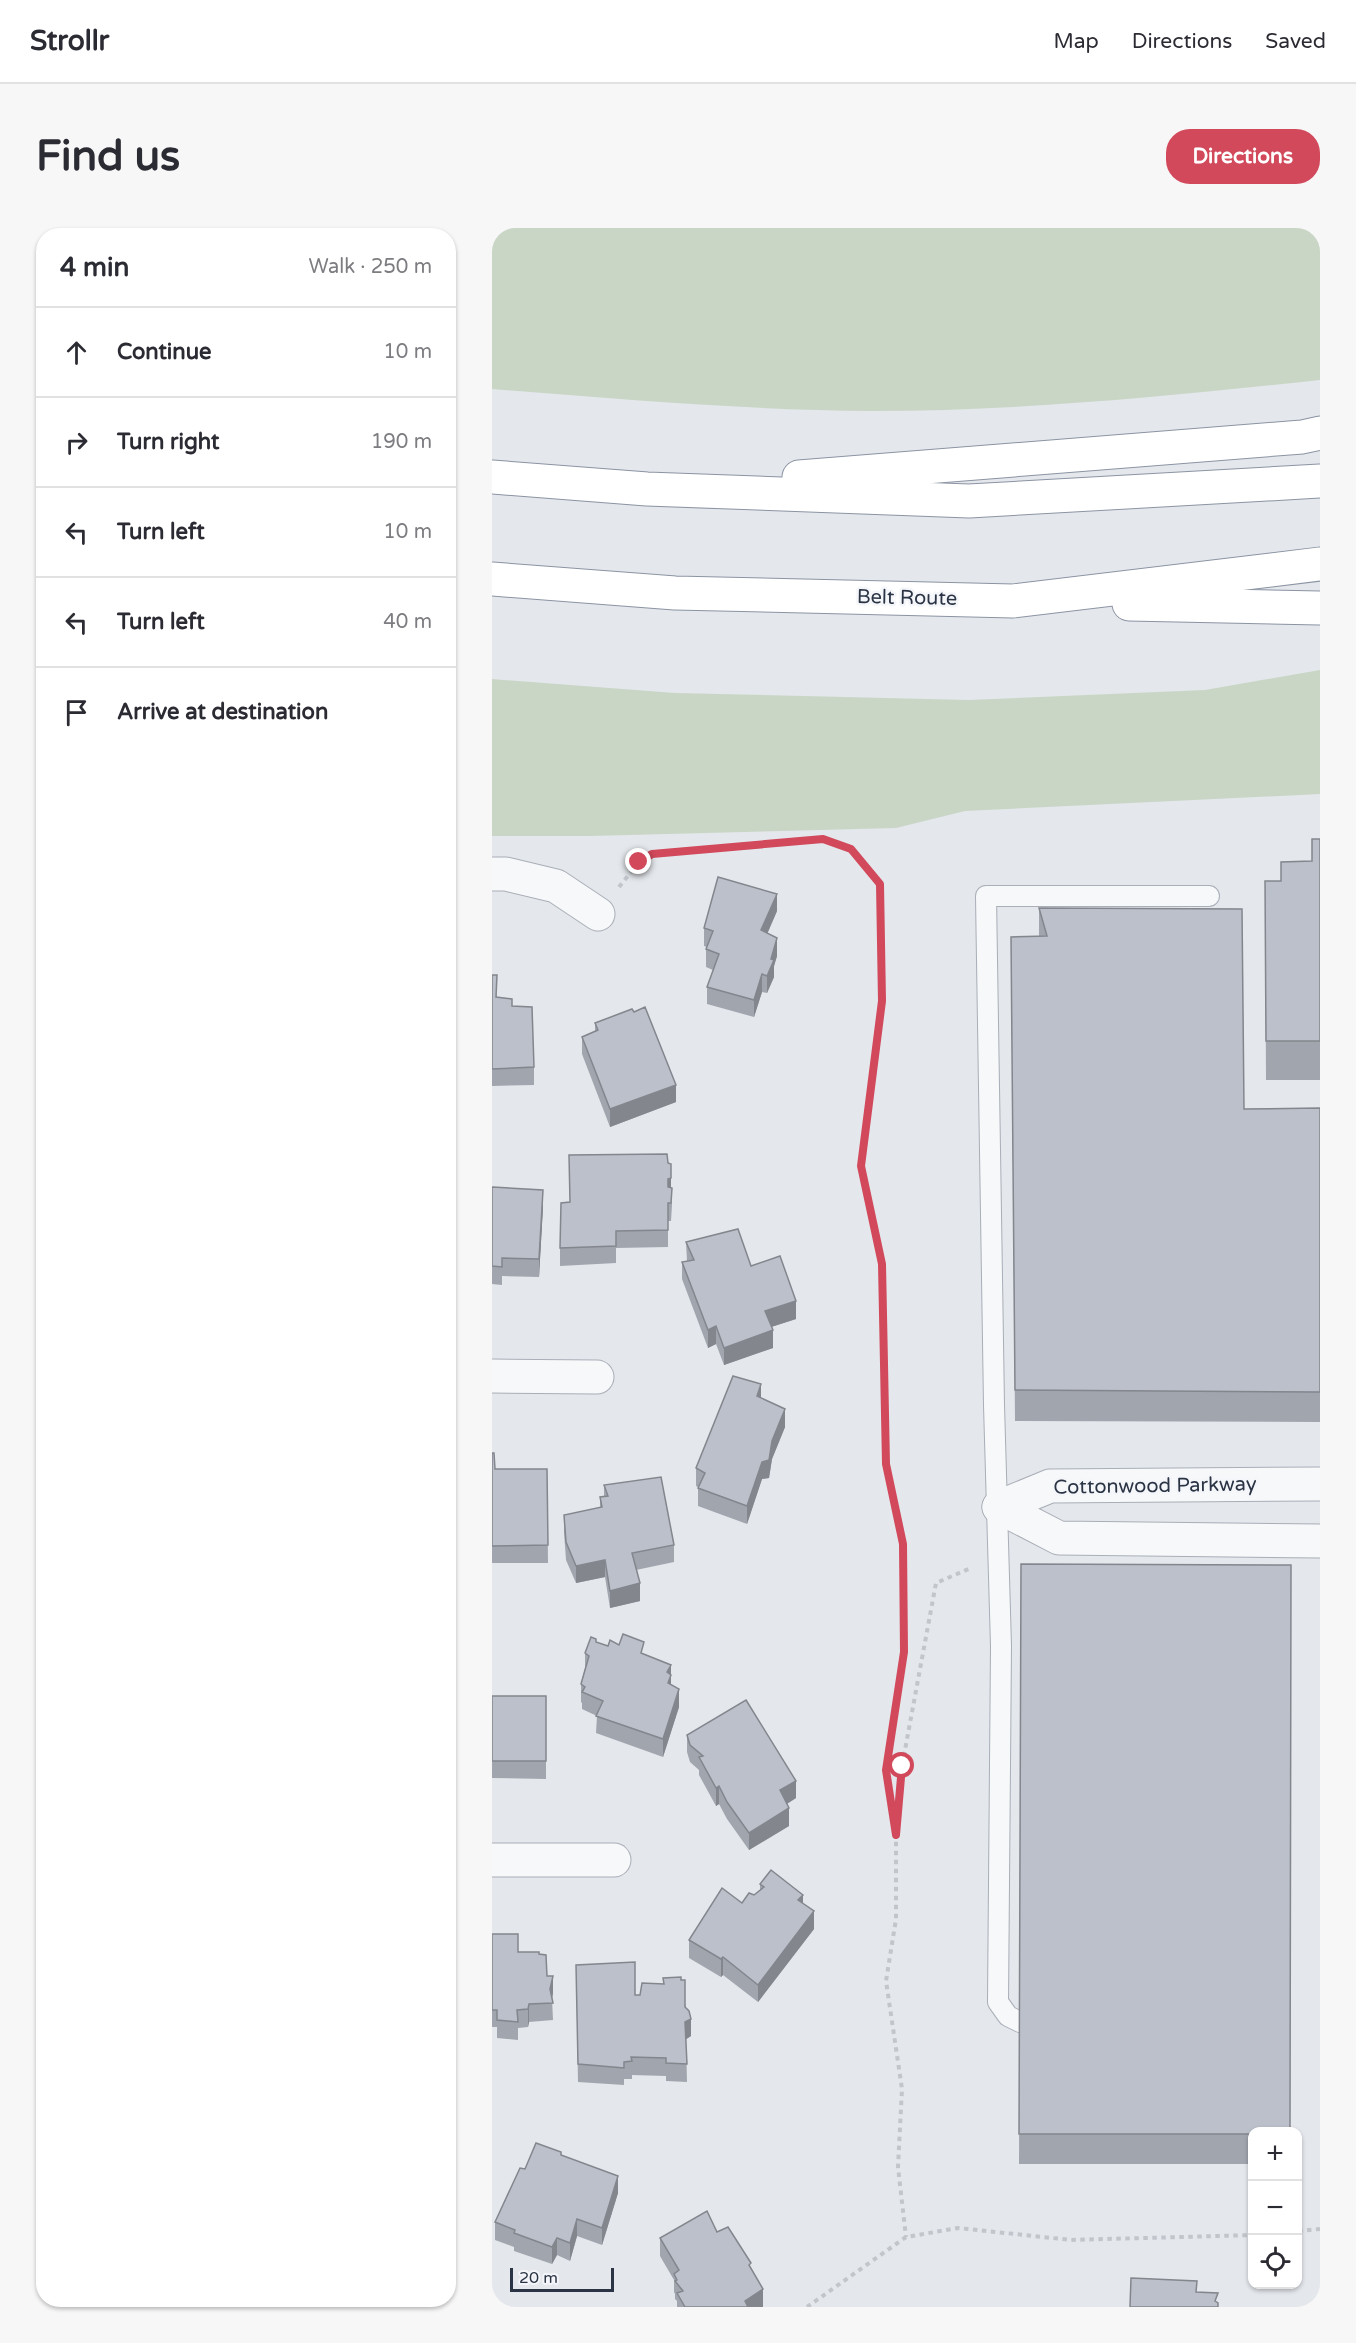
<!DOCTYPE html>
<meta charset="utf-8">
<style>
:root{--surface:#fff;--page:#f7f7f7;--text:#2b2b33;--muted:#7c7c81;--line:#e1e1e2;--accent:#d1495b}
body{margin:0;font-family:"Varela Round",sans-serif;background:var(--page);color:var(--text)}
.controls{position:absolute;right:18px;bottom:18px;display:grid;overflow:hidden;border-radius:12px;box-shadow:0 2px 4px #0004}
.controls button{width:54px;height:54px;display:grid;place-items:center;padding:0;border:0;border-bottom:2px solid var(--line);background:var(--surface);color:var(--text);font:30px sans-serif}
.scale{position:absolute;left:18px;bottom:15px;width:104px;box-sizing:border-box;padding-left:6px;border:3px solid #2b3445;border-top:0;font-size:16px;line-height:21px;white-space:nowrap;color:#2b3445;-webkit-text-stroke:4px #f4f6f9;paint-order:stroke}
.stop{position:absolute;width:18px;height:18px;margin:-14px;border:4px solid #d1495b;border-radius:50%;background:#fff}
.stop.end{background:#d1495b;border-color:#fff;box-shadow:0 2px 6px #0008}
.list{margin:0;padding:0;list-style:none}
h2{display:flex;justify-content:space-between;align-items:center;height:78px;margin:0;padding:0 24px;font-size:26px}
h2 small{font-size:20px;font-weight:400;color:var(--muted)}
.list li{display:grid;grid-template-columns:39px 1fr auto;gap:18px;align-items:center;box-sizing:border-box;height:90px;padding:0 24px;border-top:2px solid var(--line)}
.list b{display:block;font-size:22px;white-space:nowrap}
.list em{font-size:20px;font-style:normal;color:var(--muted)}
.icon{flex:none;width:33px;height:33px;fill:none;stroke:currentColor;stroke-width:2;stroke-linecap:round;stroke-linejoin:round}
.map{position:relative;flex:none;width:828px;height:2079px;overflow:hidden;border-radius:24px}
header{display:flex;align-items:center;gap:36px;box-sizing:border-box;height:84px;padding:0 30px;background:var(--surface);border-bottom:2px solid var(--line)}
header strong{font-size:28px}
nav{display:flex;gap:33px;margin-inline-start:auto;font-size:21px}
.intro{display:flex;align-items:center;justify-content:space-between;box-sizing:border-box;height:144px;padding:0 36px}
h1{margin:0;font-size:42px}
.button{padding:15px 27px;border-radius:24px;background:var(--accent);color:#fff;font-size:21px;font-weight:700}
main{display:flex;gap:36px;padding:0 36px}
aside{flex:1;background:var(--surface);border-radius:24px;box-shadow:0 2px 4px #0004}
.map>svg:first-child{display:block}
</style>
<header>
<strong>Strollr</strong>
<nav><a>Map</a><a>Directions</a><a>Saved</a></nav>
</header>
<div class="intro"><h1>Find us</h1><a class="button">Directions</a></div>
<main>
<aside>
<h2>4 min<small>Walk · 250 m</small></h2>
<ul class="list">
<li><svg class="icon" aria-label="ahead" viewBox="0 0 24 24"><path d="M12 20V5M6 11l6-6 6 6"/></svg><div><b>Continue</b></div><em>10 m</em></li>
<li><svg class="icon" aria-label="right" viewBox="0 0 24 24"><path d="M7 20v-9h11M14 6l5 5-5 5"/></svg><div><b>Turn right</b></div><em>190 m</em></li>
<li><svg class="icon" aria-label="left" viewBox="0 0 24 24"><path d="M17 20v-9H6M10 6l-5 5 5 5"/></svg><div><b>Turn left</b></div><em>10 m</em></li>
<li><svg class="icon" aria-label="left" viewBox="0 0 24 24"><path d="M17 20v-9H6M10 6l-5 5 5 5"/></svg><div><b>Turn left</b></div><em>40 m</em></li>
<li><svg class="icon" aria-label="arrive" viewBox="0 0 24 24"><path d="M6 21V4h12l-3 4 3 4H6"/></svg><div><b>Arrive at destination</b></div></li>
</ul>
</aside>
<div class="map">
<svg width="828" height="2079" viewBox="0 0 828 2079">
<rect width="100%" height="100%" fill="#e4e7ec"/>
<g fill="#c9d6c5">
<path d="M 0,0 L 828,0 L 828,152 C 679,168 530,183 380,183 C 253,182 127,171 0,161 Z"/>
<polygon points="828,442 828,566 473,583 404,600 98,608 0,608 0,451 183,465 477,472 713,462"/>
</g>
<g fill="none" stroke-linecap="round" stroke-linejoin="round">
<g stroke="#a9aeb7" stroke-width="22">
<polyline id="service" points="528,1794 516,1788 506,1774 509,1418 502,1177 494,668 717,668"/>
</g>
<g stroke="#a9aeb7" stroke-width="35">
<g id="minor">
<polyline points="0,646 14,646 64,658 106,686"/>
<polyline points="0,1148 105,1149"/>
<polyline points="507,1279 567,1310 828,1313"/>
<polyline points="507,1279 558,1258 828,1256"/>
<polyline points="0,1632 122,1632"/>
</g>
</g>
<g stroke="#8b94a3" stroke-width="35">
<g id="motorway">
<polyline points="0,249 155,261 477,273 828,253"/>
<polyline points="307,249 810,209 828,205"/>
<polyline points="0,351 183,365 521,373 828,336"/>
<polyline points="637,376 828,380"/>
</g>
</g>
<g stroke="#c2c5cb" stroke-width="4" stroke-dasharray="4.5 4.5" stroke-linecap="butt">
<polyline points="127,659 147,634 160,626 331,611 359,621 389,656 390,773 369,938 390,1037 394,1237 411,1316 412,1424 394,1542 404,1607 404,1691 394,1753 410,1861 406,1939 414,2009"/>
<polyline points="405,1600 410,1538 444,1355 479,1340"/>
<polyline points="806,2003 828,2001"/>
<polyline points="315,2079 414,2009 466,2000 579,2012 760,2007"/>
</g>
<use href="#service" stroke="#f7f8fa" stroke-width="20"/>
<use href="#minor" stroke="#f7f8fa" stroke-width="33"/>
<use href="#motorway" stroke="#fff" stroke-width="33"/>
</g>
<g fill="#a1a5ae">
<polygon points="828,611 828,852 774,852 773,653 789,653 820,633"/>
<polygon points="547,680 752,881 828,880 828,1194 523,1193 519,709 547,708"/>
<polygon points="285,683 275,706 285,728 282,738 282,749 275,765 270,764 262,789 215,776 215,759 221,742 214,739 214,721 215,719 212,718 212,700"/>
<polygon points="0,747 5,769 20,778 42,839 42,857 0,858"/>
<polygon points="103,795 184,874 118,899 90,826 90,809 103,804"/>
<polygon points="176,935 179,960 180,977 179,993 176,993 176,1019 124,1020 124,1035 68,1038 68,1020"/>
<polygon points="0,959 51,979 47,1049 10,1048 10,1057 0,1056"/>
<polygon points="194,1014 259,1038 304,1091 279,1099 281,1120 232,1137 224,1116 216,1120 190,1051 190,1034 195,1033"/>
<polygon points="269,1170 293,1199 280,1231 277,1250 270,1251 255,1296 206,1278 206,1259 204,1258 204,1240"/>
<polygon points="0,1225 3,1241 55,1241 56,1335 0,1335"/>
<polygon points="112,1257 182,1317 182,1334 144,1342 148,1373 118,1380 113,1349 84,1355 74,1332 72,1304 72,1287 108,1280 108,1269 112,1268"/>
<polygon points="529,1336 760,1904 760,1936 527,1936"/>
<polygon points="104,1414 116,1418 127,1417 152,1426 179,1437 179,1457 187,1479 171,1529 104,1505 105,1488 90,1481 90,1475 89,1474 89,1456 93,1440 93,1425"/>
<polygon points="0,1468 54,1468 54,1551 0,1550"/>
<polygon points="195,1507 304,1570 295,1576 297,1598 257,1622 235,1591 227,1576 224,1578 207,1547 207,1542 198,1534 195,1524"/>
<polygon points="268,1656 311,1675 322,1701 266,1774 231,1747 229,1749 197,1730 197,1712 262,1667 268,1662"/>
<polygon points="0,1706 26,1724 47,1726 61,1765 60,1771 61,1792 37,1794 36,1799 26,1800 26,1812 5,1810 5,1799 0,1799"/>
<polygon points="143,1734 143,1767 148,1767 171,1756 189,1752 199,1808 194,1811 195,1854 174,1853 174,1848 140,1847 140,1851 132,1851 132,1857 86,1854 84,1737"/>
<polygon points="69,1927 126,1965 110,2017 85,2008 78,2033 65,2027 60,2036 22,2023 22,2019 3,2012 3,1994 33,1941"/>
<polygon points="225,2004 259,2041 271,2079 185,2079 185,2073 183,2071 183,2066 182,2064 182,2052 168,2028 168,2010"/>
</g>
<g fill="#83868d">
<polygon points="285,666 285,683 269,720 269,702"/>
<polygon points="285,710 285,728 282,738 282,749 275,765 275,748 279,731"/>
<polygon points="270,746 270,764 262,789 262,772"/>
<polygon points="184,857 184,874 118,899 118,881"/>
<polygon points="179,950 179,968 176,969 176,951"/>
<polygon points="51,962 51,979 47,1049 47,1031"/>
<polygon points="304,1073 304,1091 273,1101 273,1083"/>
<polygon points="224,1098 224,1116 216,1120 216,1102"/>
<polygon points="281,1102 281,1120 232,1137 232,1120"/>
<polygon points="269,1156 269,1174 265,1168"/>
<polygon points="293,1181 293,1199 280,1231 277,1250 270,1251 255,1296 255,1278 270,1234"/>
<polygon points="113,1332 113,1349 84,1355 84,1338"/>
<polygon points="148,1355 148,1373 118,1380 118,1363"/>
<polygon points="179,1437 179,1465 176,1473 175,1444"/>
<polygon points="187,1461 187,1479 171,1529 171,1511"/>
<polygon points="304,1553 304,1570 288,1580 288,1562"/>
<polygon points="227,1558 227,1576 224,1578 224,1560"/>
<polygon points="297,1580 297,1598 257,1622 257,1605"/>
<polygon points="311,1667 311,1684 306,1672"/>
<polygon points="322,1683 322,1701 266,1774 266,1757"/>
<polygon points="231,1729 231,1747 229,1749 229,1731"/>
<polygon points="61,1748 61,1765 59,1775 58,1761"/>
<polygon points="37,1776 37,1794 36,1799 36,1781"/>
<polygon points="199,1791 199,1808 193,1812 193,1794"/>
<polygon points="126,1948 126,1965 110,2017 110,2000"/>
<polygon points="85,1991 85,2008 78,2033 78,2015"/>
<polygon points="65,2010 65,2027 60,2036 60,2019"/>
<polygon points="271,2061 271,2079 253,2079 253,2073"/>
</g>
<g fill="#bbc0ca" stroke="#83868d" stroke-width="1.5">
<polygon points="820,611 828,611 828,813 774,813 773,653 789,653 789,634 820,633"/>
<polygon points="226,649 285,666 269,702 285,710 279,731 282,732 275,748 270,746 262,772 215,759 227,726 214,721 221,703 212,700"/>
<polygon points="547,680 750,681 752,881 828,880 828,1164 523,1162 519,709 555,708"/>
<polygon points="0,747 5,747 4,769 20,771 20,778 40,779 42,839 0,841"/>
<polygon points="153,779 184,857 118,881 90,809 106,802 103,795 140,781 142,784"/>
<polygon points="175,926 176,935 179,936 179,950 176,951 176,959 180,960 179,975 176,975 176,1002 124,1003 124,1018 68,1020 69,975 78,974 77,927"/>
<polygon points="0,959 51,962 47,1031 10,1030 10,1039 0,1038"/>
<polygon points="246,1001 259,1038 288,1028 304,1073 273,1083 281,1102 232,1120 224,1098 216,1102 190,1034 202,1032 194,1014"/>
<polygon points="241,1148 269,1156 265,1168 293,1181 280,1213 277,1232 270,1234 255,1278 206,1260 213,1245 204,1240"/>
<polygon points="0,1225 2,1225 3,1241 55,1241 56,1317 0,1318"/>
<polygon points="169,1249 182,1317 140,1325 148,1355 118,1363 113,1332 84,1338 74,1314 72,1287 110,1279 108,1269 116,1268 112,1257"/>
<polygon points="529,1336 799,1337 798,1904 760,1904 760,1906 527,1906"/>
<polygon points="131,1406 152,1414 149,1425 179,1437 175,1444 179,1447 176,1455 187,1461 171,1511 104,1488 111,1473 90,1464 93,1459 89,1456 97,1428 93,1425 99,1409 104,1411 104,1414 116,1418 118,1412 127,1417"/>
<rect x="0" y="1468" width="54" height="65"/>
<polygon points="254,1472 304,1553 288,1562 297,1580 257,1605 235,1574 227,1558 224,1560 207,1529 211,1528 198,1517 195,1507"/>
<polygon points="279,1642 311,1667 306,1672 322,1683 266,1757 231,1729 229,1731 197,1712 230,1660 250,1675 257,1665 262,1667 272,1659 268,1656"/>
<polygon points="0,1706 26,1706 26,1724 47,1724 47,1726 54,1727 55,1748 61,1748 58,1761 61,1775 37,1776 36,1781 25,1782 26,1794 5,1792 5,1782 0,1782"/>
<polygon points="143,1734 143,1767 148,1767 150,1755 172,1756 171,1750 189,1749 189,1752 193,1752 193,1779 197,1783 199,1791 193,1794 195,1836 174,1835 174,1830 139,1829 140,1833 132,1834 132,1840 86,1836 84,1737"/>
<polygon points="44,1915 69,1924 69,1927 126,1948 110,2000 85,1991 78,2015 65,2010 60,2019 22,2005 23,2002 3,1994 28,1940 33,1941"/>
<polygon points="215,1983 225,2004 236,1999 259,2035 257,2037 271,2061 253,2073 256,2079 193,2079 185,2065 191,2063 183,2053 185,2052 182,2046 187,2042 168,2010"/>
<polygon points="639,2050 705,2053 704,2064 726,2065 723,2073 726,2075 726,2079 638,2079"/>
</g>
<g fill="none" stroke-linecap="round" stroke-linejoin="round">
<polyline stroke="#d1495b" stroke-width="8" points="147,634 160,626 331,611 359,621 388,656 390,773 369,938 390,1036 394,1236 411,1316 412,1424 394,1542 404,1607 410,1538"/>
</g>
<g text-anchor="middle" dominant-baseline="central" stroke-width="5" stroke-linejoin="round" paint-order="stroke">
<g font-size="20" fill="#2b3445" stroke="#f4f6f9">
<text transform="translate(415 370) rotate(1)">Belt Route</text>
<text transform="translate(663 1258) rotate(-1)">Cottonwood Parkway</text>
</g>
</g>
</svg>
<div class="controls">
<button>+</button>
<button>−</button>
<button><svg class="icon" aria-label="locate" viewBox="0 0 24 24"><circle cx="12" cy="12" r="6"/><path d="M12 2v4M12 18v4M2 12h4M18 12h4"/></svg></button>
</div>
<div class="scale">20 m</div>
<div class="stop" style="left:410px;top:1538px"></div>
<div class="stop end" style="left:147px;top:634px"></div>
</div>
</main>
